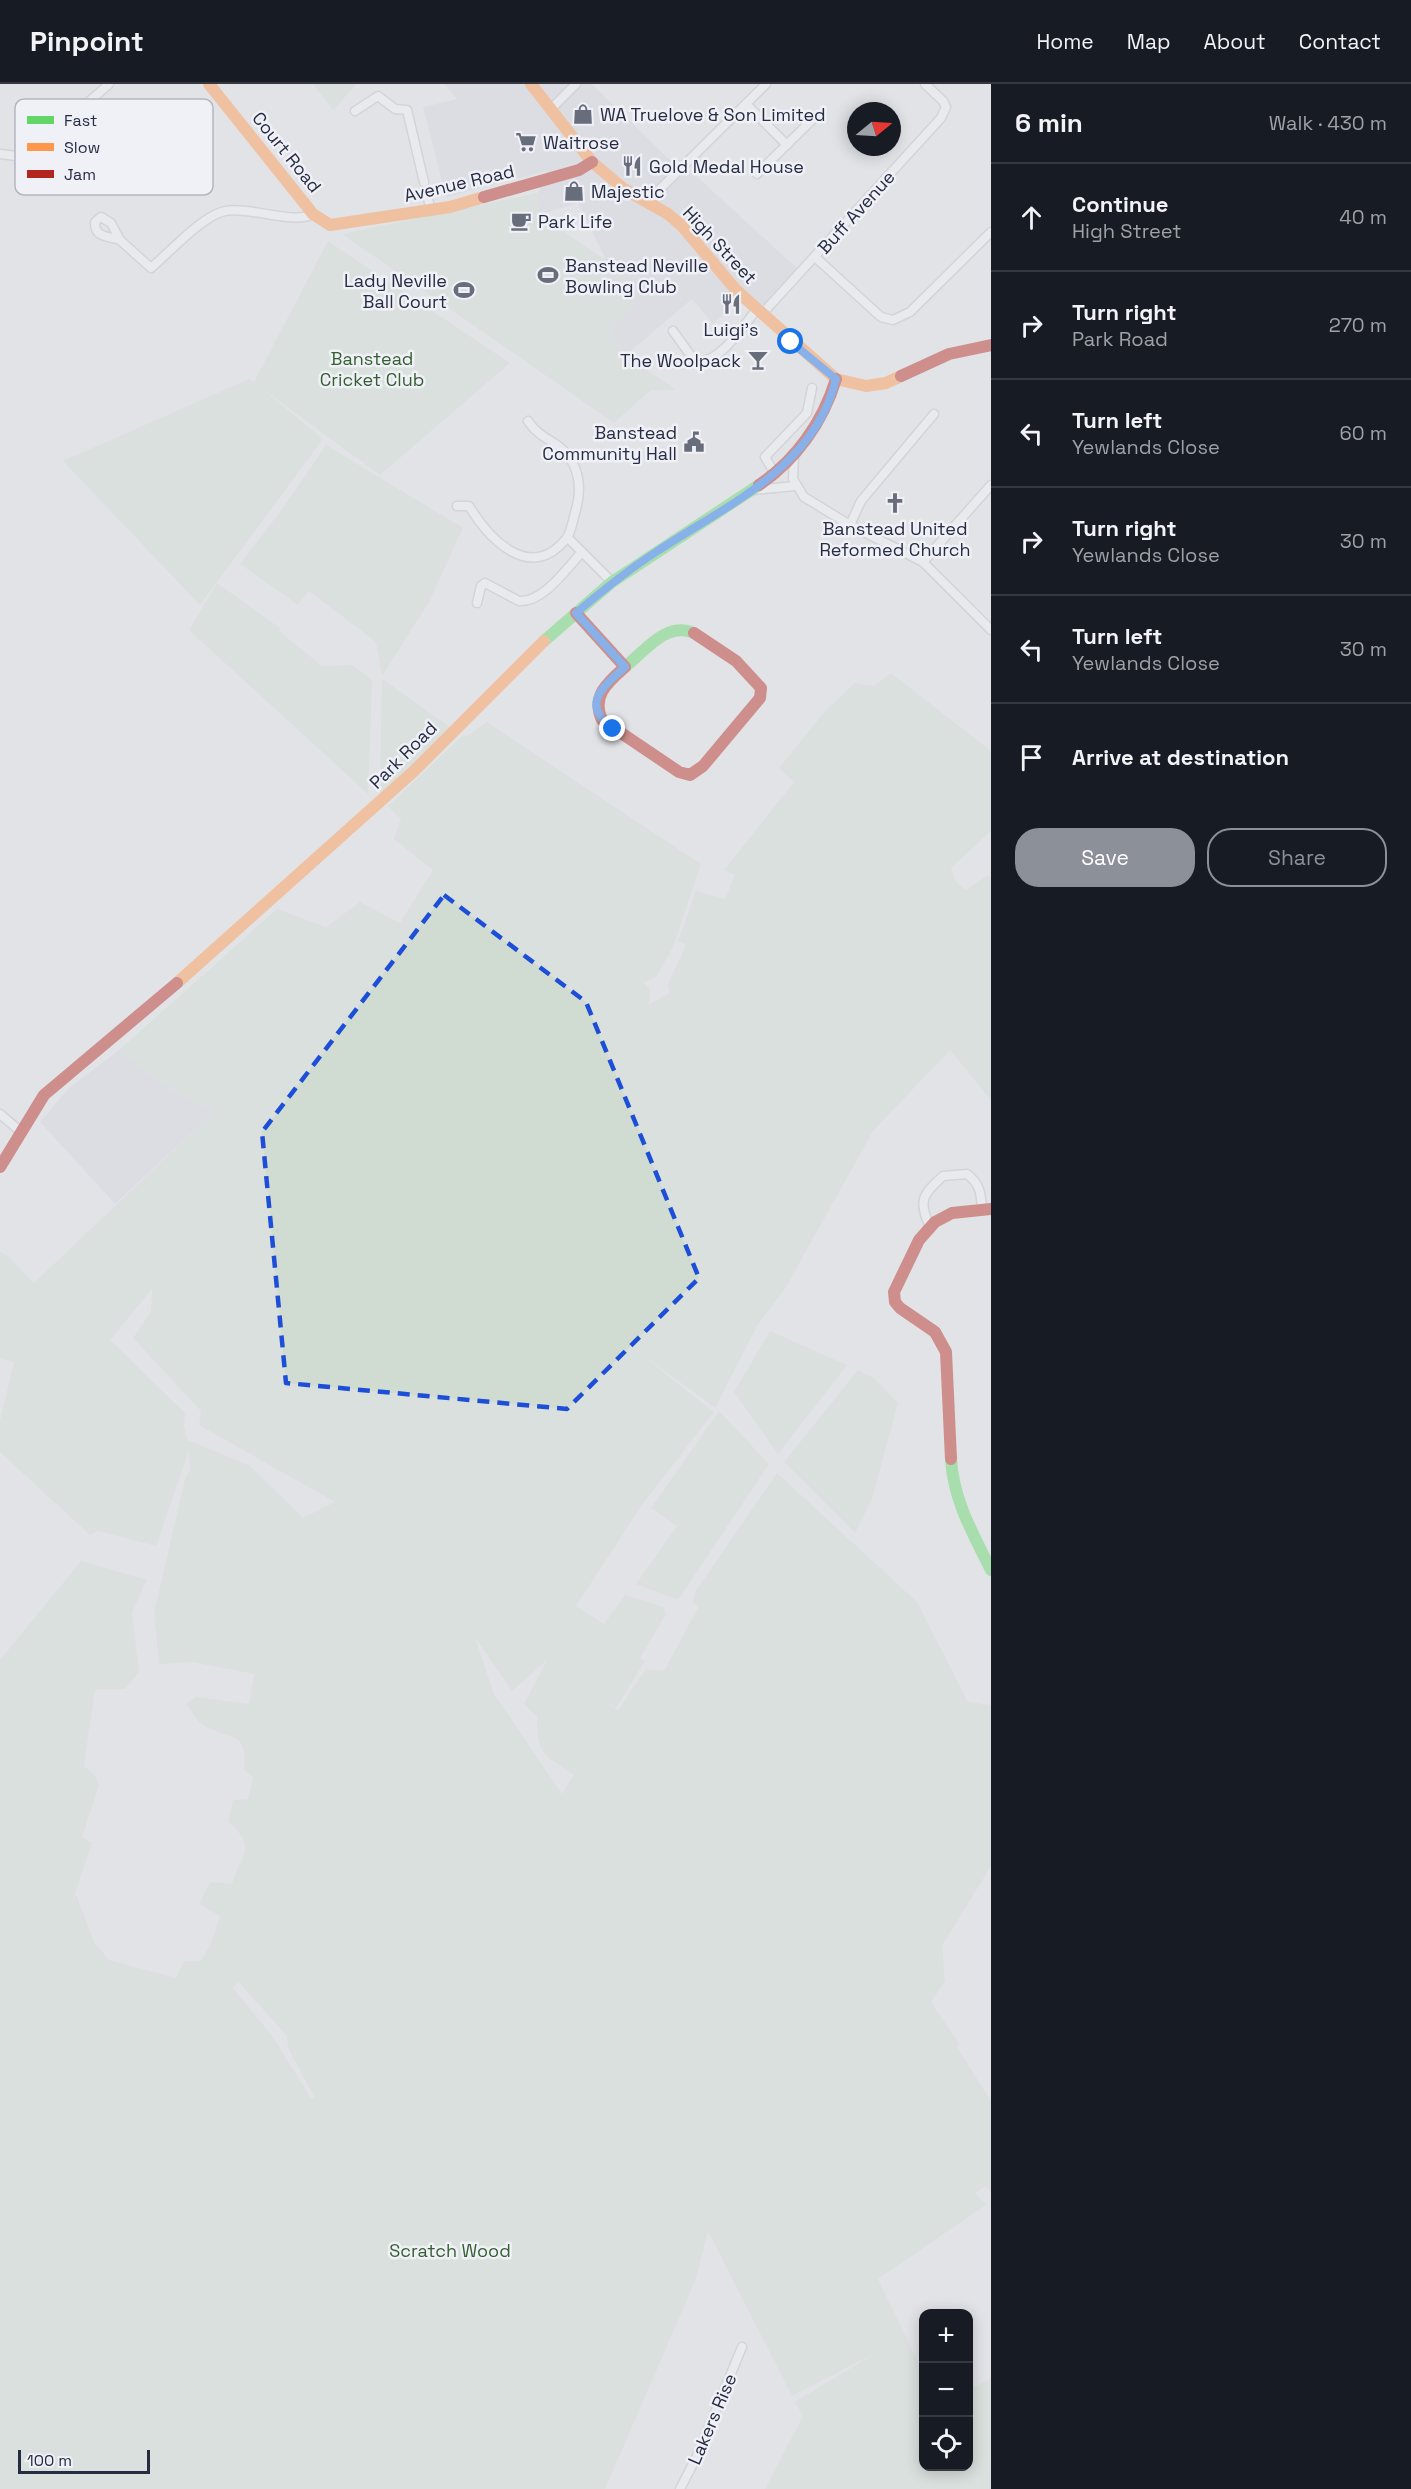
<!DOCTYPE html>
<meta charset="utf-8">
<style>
:root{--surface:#171b24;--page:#20242c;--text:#f1f3f6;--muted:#9ea1a6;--line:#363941;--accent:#8c9099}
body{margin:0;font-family:"Space Grotesk",sans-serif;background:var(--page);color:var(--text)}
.controls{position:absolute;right:18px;bottom:18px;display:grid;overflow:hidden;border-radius:12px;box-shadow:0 3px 15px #0003}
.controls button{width:54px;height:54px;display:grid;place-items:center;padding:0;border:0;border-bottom:2px solid var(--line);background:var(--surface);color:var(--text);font:30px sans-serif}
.compass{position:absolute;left:847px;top:18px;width:54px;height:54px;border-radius:50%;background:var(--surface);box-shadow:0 3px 15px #0003;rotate:72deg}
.scale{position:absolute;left:18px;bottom:15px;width:132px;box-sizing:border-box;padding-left:6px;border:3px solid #262d43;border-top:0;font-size:16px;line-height:21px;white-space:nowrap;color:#262d43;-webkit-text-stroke:4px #eff1f7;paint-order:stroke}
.stop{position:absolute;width:18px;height:18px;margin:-14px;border:4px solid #1a73e8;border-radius:50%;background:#fff}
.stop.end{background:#1a73e8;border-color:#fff;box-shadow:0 2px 6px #0008}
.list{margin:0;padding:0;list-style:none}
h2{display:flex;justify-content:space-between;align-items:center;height:78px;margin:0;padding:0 24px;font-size:26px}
h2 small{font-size:20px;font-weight:400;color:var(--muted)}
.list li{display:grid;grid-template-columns:39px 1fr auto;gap:18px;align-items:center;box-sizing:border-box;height:108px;padding:0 24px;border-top:2px solid var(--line)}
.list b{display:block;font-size:22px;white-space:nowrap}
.list p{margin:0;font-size:20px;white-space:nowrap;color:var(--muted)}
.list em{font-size:20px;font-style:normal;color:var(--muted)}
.actions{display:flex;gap:12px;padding:18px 24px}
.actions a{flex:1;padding:14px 0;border:2px solid var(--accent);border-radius:24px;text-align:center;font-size:21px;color:var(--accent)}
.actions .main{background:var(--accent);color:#fff}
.icon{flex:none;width:33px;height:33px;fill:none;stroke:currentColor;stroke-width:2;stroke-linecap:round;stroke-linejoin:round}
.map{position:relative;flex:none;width:991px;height:2405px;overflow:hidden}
header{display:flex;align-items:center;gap:36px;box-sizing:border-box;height:84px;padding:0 30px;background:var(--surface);border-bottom:2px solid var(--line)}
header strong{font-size:28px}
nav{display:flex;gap:33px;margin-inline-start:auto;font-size:21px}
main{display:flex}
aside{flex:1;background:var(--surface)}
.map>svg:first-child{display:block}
</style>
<header>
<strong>Pinpoint</strong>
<nav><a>Home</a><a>Map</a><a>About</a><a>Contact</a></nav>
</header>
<main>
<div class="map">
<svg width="991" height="2405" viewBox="0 0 991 2405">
<rect width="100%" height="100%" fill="#e2e3e7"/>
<g fill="#d2d6de">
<polygon points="444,0 592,0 674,80 693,89 798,185 765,220 735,220 713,240 692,215 626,271 609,244 633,224 599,184 606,176 578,119 538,131 538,109 547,87 446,113 423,23 457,15"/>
<polygon points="118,967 174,1008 215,1027 115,1120 40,1038 69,1004"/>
</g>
<g fill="#d0dbd1" fill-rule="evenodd">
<polygon points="313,0 357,0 333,26"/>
<polygon points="538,109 539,131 606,176 599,184 633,224 609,244 626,271 676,306 651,306 614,339 342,150"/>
<polygon points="328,157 510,279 380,391 260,303 323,355 200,521 63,377 249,295 254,298"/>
<polygon points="326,361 463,444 429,518 382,592 376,558 309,507 298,521 240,480 283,424"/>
<polygon points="217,499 280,544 279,547 322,582 352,581 372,596 368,710 189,546"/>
<path d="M 891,589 L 991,667 L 991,747 L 951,784 L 956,798 L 966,806 L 988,791 L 991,794 L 991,1016 L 950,966 L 873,1047 L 786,1203 L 757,1242 L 715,1324 L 636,1266 L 714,1328 L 644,1418 L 576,1522 L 604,1540 L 625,1511 L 664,1523 L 666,1530 L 640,1574 L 645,1577 L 616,1624 L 600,1613 L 618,1627 L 646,1585 L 664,1587 L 698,1524 L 693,1518 L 695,1508 L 777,1389 L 917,1518 L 968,1618 L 991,1621 L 991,1782 L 942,1862 L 945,1897 L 931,1918 L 960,1961 L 957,1963 L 991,2017 L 991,2109 L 986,2102 L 975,2109 L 986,2121 L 878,2195 L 923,2288 L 924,2382 L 968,2382 L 969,2306 L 991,2294 L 991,2405 L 765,2405 L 803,2332 L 795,2318 L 877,2268 L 792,2312 L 708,2147 L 696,2195 L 605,2405 L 0,2405 L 0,1576 L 81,1477 L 147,1496 L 132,1528 L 139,1588 L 125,1605 L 95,1605 L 84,1682 L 95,1691 L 99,1701 L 82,1753 L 92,1759 L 72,1818 L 76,1810 L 94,1858 L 109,1876 L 176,1894 L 184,1877 L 201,1877 L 211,1859 L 220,1832 L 199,1820 L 210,1798 L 232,1800 C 241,1767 259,1767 228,1737 L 233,1716 L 248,1715 L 253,1693 L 244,1686 C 248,1647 234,1658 205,1642 C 197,1638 192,1627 186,1620 L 196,1613 L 249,1620 L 254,1590 L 192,1578 L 159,1580 L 154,1529 L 185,1395 L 190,1386 L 189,1366 L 156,1462 L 98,1447 L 90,1451 L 0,1368 L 0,1337 L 14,1278 L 0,1274 L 0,1168 L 7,1171 L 34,1199 L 215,1027 L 174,1008 L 118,967 L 277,825 L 326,843 L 360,818 L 400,839 L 433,786 L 394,755 L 401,735 L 388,722 L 463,651 L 466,653 L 487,638 L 701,780 L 673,863 L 656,893 L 643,899 L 650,905 L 649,920 L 670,909 L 668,900 L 686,861 L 678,857 L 696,807 L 725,815 L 735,791 L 724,786 L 794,698 L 779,684 L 826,626 L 855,599 L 874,602 ZM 152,1205 L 151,1228 L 133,1254 L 201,1327 L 199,1341 L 335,1418 L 303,1434 L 250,1382 L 188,1356 L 188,1359 L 184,1342 L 185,1329 L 110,1256 ZM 475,1553 L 512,1607 L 547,1576 L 524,1620 L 537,1633 C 537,1671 544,1671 574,1691 L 562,1710 L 494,1610 ZM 238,1897 L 287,1952 L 288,1964 L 315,2014 L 311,2014 L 273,1953 L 233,1904 Z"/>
<polygon points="382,595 451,644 380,711"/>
<polygon points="770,1247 847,1281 778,1370 734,1308"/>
<polygon points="858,1286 875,1295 898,1319 872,1415 855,1449 784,1378"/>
<polygon points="719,1327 769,1380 678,1516 636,1500 677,1442 651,1424"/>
</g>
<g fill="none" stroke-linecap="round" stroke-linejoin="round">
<g stroke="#c0c1c5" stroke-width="11">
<g id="street">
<polyline points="746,20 787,61"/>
<polyline points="551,25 576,0"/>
<polyline points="79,27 116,72 92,96"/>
<polyline points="355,27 378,12 395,25 407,26 424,98"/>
<polyline points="0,70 16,72 32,68 109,0"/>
<polyline points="757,90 813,35"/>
<polyline points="427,111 431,127"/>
<polyline points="649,119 658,107 766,0"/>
<path d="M 120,156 C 109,152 94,154 95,138 L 101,133 L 111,139 L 120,156 L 151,184 C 170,168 202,132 225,127 C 249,122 294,141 313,130"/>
<polyline points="815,173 881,233 893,236 910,228 991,148"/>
<polyline points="762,230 941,34 946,23 943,17 925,0"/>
<path d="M 673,247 L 694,276 C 717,284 744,241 757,225"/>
<polyline points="794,371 793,395 804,413 850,441 923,478 991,546"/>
<polyline points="775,390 765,373 807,329 812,304"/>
<polyline points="754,406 795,402"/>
<path d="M 457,422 L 469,422 C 489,455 530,499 566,455 C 571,449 573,436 575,429 C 580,413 581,399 575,384 C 563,355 543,360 528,337"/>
<polyline points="850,441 861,417 934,330"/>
<polyline points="568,454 612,498"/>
<polyline points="923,478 991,401"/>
<path d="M 477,519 L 481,502 L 485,499 L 519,517 C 543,519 567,484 582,468"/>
<polyline points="0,1030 20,1047"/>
<path d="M 930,1143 C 918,1117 922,1111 943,1092 L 967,1090 C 980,1100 981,1109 982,1125"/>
<polyline points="680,2405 696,2374 742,2263"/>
</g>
</g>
<use href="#street" stroke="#f1f2f4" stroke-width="8"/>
<g stroke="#63d668" stroke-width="12">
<polyline points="544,557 612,498 759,401"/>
<path d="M 625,583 C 645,567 666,537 694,549"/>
<path d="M 951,1375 C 953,1415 973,1450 991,1486"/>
</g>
<g stroke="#ff974d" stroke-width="12">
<polyline points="209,0 313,130 330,141 450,123 484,113"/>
<polyline points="531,0 592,78 624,105 668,130 682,142 736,206 836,295 866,302 886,299 901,292"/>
<polyline points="177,899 414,687 544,557"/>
</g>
<g stroke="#b3261e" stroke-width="12">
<polyline points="484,113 579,86 592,78"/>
<polyline points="901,292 949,270 991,261"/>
<path d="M 759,401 C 796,376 823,338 836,295"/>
<path d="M 576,529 L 625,583 C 608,598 591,612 602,636 L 679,688 L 690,691 L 703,682 L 760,614 L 761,604 L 736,577 L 694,549"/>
<polyline points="0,1083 44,1011 177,899"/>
<polyline points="951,1375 946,1268 935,1248 900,1224 895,1218 894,1208 919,1156 935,1138 952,1129 991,1125"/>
</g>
</g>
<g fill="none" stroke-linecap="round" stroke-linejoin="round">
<path stroke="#1a73e8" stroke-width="8" d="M 613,645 C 580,620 602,604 625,583 L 576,529 C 602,507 628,486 656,468 C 725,422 815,384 836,295 L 791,258"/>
</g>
<path d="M0 0H991V2405H0ZM 444,811 L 586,918 L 699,1194 L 567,1325 L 286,1299 L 262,1048 Z" fill="#e2e3e7" fill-opacity=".55" fill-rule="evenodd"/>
<path fill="none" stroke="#1d4ed8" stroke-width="4.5" stroke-dasharray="12 8" stroke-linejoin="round" d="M 444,811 L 586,918 L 699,1194 L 567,1325 L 286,1299 L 262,1048 Z"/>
<defs>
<g id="shop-bare" transform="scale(1.62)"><path d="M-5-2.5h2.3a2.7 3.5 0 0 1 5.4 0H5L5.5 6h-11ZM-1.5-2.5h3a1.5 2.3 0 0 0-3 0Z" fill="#686d7c" stroke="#eff1f7" stroke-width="2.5" paint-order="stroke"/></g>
<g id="supermarket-bare" transform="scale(1.62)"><path d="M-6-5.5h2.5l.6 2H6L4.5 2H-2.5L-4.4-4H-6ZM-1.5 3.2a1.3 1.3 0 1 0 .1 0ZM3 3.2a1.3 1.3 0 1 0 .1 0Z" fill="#686d7c" stroke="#eff1f7" stroke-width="2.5" paint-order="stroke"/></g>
<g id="restaurant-bare" transform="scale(1.62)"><path d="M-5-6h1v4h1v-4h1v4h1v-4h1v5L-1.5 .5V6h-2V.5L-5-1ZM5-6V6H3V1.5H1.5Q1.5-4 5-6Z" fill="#686d7c" stroke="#eff1f7" stroke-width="2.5" paint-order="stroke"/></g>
<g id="cafe-bare" transform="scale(1.62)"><path d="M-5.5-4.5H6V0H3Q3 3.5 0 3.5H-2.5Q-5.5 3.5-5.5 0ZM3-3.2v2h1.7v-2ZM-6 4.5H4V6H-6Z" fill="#686d7c" stroke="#eff1f7" stroke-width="2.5" paint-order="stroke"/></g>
<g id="stadium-bare" transform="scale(1.62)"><path d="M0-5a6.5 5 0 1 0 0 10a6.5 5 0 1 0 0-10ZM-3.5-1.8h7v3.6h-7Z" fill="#686d7c" stroke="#eff1f7" stroke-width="2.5" paint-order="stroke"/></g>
<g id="bar-bare" transform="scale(1.62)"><path d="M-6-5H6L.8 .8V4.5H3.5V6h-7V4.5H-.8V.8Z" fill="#686d7c" stroke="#eff1f7" stroke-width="2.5" paint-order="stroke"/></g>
<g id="civic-bare" transform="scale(1.62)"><path d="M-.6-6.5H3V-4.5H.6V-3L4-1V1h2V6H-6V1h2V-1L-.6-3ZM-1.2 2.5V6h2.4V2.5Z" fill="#686d7c" stroke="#eff1f7" stroke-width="2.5" paint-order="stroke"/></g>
<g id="church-bare" transform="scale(1.62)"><path d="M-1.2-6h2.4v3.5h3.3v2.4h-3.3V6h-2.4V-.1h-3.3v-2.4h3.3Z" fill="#686d7c" stroke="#eff1f7" stroke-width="2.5" paint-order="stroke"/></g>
</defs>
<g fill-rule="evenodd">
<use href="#shop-bare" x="583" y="30"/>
<use href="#supermarket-bare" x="526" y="58"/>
<use href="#restaurant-bare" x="632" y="82"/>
<use href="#shop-bare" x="574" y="107"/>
<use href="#cafe-bare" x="521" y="137"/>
<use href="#stadium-bare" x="548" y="191"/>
<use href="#stadium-bare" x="464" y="206"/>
<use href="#restaurant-bare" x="731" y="220"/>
<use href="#bar-bare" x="758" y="276"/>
<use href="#civic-bare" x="694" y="358"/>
<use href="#church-bare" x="895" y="419"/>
</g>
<g text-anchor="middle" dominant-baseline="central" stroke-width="5" stroke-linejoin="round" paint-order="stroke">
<g font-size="18" fill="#262d43" stroke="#eff1f7" text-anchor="start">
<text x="600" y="30">WA Truelove &amp; Son Limited</text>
<text x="543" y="58">Waitrose</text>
<text x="649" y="82">Gold Medal House</text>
<text x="591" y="107">Majestic</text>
<text x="538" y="137">Park Life</text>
<text x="565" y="181">Banstead Neville<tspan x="565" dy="21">Bowling Club</tspan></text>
<text x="447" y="196" text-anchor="end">Lady Neville<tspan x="447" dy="21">Ball Court</tspan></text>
<text x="731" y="245" text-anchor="middle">Luigi's</text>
<text x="741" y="276" text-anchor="end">The Woolpack</text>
<text x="677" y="348" text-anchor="end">Banstead<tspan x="677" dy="21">Community Hall</tspan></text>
<text x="895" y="444" text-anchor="middle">Banstead United<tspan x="895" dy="21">Reformed Church</tspan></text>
</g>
<g font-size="18" fill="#262d43" stroke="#eff1f7">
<text transform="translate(287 68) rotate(51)">Court Road</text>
<text transform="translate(459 99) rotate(-13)">Avenue Road</text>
<text transform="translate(856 128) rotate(-48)">Buff Avenue</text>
<text transform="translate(720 161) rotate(47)">High Street</text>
<text transform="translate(403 671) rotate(-45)">Park Road</text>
<text transform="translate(712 2335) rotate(-67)">Lakers Rise</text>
</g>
<g font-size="18" fill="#366032" stroke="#eff1f7">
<text x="372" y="274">Banstead<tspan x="372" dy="21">Cricket Club</tspan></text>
<text x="450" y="2166">Scratch Wood</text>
</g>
</g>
<rect x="15" y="15" width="198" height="96" rx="9" fill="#eff1f7" stroke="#b3b6c1" stroke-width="1.5"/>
<rect x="27" y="32" width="27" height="8" fill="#63d668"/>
<rect x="27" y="59" width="27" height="8" fill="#ff974d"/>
<rect x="27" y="86" width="27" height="8" fill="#b3261e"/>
<g font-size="16" fill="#262d43">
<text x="64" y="42">Fast</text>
<text x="64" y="69">Slow</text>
<text x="64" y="96">Jam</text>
</g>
</svg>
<div class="controls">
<button>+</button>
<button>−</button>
<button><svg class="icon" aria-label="locate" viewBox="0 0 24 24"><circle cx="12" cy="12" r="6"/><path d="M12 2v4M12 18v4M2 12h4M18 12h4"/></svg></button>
</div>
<svg class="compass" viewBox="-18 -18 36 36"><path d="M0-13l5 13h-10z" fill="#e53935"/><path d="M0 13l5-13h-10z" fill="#9ea1a6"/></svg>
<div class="scale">100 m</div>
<div class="stop" style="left:791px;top:258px"></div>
<div class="stop end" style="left:613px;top:645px"></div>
</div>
<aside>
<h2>6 min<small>Walk · 430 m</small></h2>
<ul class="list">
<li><svg class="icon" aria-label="ahead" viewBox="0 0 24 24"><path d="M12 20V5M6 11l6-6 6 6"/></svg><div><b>Continue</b><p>High Street</p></div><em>40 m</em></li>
<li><svg class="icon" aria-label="right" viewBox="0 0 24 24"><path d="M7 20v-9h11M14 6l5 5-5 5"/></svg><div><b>Turn right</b><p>Park Road</p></div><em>270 m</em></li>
<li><svg class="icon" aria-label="left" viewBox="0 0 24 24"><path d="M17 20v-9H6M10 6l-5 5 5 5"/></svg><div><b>Turn left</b><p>Yewlands Close</p></div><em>60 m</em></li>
<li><svg class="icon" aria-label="right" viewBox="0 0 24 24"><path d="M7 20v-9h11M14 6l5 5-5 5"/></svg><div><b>Turn right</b><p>Yewlands Close</p></div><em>30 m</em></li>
<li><svg class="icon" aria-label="left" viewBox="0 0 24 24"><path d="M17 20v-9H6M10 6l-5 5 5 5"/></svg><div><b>Turn left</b><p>Yewlands Close</p></div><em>30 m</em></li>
<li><svg class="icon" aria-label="arrive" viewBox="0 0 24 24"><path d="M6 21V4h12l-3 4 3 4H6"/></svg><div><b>Arrive at destination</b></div></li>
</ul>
<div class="actions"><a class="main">Save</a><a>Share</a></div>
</aside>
</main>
